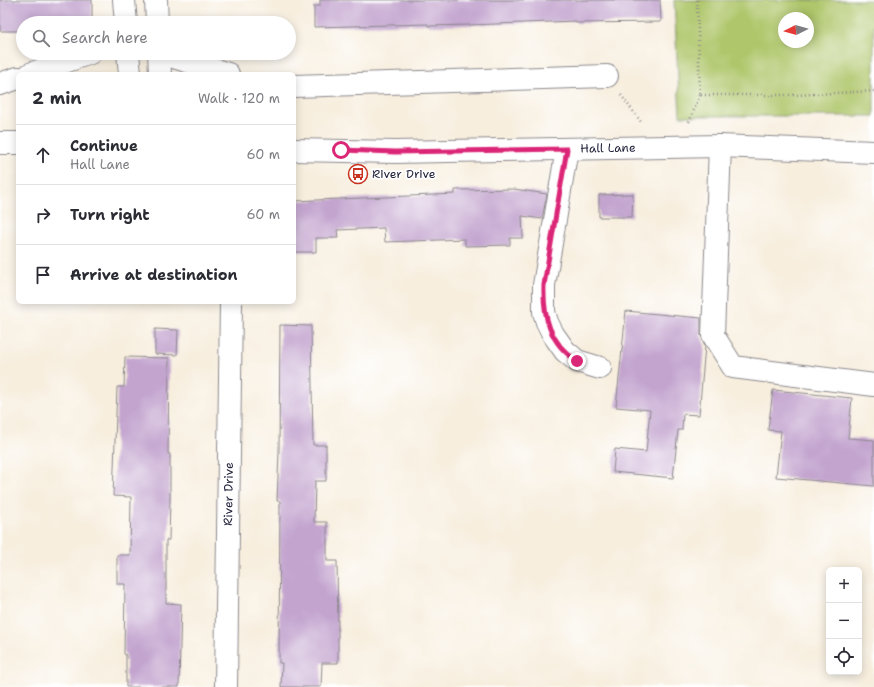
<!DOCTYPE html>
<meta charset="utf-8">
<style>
:root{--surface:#fff;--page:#f2f2f3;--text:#2b2b33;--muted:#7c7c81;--line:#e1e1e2}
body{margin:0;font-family:"Shantell Sans",sans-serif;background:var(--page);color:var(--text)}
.controls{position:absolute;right:12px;bottom:12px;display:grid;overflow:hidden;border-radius:6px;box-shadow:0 2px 10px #0003}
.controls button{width:36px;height:36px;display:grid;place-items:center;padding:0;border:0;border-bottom:1px solid var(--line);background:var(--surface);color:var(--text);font:20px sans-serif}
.compass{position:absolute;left:778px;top:12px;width:36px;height:36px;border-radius:50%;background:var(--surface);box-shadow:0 2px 10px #0003;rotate:265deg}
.stop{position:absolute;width:12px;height:12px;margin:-9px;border:3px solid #db2777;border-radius:50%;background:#fff}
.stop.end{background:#db2777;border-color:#fff;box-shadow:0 1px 4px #0008}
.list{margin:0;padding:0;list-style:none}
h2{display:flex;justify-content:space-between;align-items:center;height:52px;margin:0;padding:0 16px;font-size:17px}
h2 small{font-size:13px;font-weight:400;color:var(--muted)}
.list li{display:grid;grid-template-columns:26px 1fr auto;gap:12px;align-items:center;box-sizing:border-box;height:60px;padding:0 16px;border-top:1px solid var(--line)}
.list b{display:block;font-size:15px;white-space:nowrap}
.list p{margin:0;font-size:13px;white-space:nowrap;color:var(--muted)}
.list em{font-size:13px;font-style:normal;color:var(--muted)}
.icon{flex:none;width:22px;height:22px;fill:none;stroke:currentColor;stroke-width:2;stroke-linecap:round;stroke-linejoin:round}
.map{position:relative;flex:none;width:874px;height:687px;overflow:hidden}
.search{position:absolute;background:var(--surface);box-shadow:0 2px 10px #0003;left:16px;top:16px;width:280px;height:44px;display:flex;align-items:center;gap:10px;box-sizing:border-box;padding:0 14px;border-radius:22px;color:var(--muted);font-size:15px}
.panel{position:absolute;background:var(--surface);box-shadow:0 2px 10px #0003;left:16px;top:72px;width:280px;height:232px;border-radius:6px}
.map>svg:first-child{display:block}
</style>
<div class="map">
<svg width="874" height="687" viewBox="0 0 874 687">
<rect width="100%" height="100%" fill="#fff"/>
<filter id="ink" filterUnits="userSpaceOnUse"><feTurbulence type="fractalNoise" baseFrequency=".025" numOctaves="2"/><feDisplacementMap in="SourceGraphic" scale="8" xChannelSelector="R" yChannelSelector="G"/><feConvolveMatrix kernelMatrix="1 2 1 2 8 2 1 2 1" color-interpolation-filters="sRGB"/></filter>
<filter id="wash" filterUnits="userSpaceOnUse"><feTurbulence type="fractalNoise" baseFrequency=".012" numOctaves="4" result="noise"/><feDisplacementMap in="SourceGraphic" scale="16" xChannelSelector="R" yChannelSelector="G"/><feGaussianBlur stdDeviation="0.9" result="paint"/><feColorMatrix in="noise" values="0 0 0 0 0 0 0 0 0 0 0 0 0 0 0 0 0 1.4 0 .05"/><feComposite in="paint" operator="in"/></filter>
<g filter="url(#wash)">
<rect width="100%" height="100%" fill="#f7eede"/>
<path fill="#afc66b" stroke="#687453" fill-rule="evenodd" d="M 674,0 L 874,0 L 874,116 L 680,116 ZM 784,18 L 808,18 L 808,42 L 784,42 Z"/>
<g id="blocks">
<g fill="#c3a4cf">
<polygon points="0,0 92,0 92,23 23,23 23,31 0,31"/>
<polygon points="320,0 660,0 661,22 576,23 576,21 469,25 428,26 428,24 314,27 314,6 320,6"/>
<polygon points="514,189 547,194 542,219 522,216 523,238 510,238 510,245 465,246 465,239 385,242 384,228 337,230 338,238 316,238 316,252 294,252 294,201 455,194 455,190"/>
<polygon points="633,194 632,217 599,217 599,195"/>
<polygon points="626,311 701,318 701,335 705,346 699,415 683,414 682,430 678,430 673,478 613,472 615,449 646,452 650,410 616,407"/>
<polygon points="280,325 311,326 313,445 326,445 326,481 315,481 314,522 327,522 327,561 337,561 338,630 338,663 322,663 321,687 281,687 282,663 279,663 280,501 277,501 279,452"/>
<polygon points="155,329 178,330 177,355 155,354"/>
<polygon points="125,357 169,358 168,454 170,454 170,499 169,540 166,540 166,603 181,604 179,687 126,687 126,655 124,654 125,584 117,584 117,555 130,555 131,497 113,496 117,387 124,387"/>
<polygon points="773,390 852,398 848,438 874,440 874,486 776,477 781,431 768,430"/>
</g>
</g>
</g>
<g filter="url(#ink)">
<use href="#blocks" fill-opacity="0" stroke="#8c888c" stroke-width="1"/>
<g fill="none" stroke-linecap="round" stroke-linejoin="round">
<g stroke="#8c888c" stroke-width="24">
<g id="minor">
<polyline points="124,0 126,23"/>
<polyline points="156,0 157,23"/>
<polyline points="128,53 130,74"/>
<polyline points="159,53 160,74"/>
<polyline points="161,53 228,74"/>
<polyline points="30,74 90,53"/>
<polyline points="0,84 18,78"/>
<polyline points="294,86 607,76"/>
<polyline points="0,143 18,143"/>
<polyline points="720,146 713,335 733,367 874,385"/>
<polyline points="567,149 544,285 544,312 547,322 553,334 565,351 577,361 600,368"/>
<path id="s1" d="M 294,150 L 395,152 L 720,146 L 874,152"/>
<path id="s2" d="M 226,687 L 231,302"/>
</g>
</g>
<g stroke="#8c888c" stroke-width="2.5" stroke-dasharray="1 3" stroke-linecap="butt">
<polyline points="697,0 700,95 795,95 874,91"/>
<polyline points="621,95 641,122"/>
<polyline points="689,122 700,95"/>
</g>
<use href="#minor" stroke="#fff" stroke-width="22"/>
</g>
</g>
<g fill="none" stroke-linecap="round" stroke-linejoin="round" filter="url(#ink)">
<path stroke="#db2777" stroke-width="5" d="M 341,150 L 395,152 L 567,149 L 544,285 C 543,316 549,343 577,361"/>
</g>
<defs>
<g id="bus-ring" transform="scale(1)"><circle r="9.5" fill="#fff" stroke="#c8321e" stroke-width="1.5"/><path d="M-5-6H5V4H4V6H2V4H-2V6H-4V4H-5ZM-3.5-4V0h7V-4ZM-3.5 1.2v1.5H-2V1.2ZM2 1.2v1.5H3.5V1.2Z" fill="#c8321e"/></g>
</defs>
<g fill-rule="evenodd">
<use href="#bus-ring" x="358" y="174"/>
</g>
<g text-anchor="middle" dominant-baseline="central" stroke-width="3.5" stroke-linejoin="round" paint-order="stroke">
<g font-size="12" fill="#22223b" stroke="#fff">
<text stroke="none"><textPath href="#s1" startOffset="314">Hall Lane</textPath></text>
<text stroke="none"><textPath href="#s2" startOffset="193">River Drive</textPath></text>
</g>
<g font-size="12" fill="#22223b" stroke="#fff" text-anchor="start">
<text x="372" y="174">River Drive</text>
</g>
</g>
</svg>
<div class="controls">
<button>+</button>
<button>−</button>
<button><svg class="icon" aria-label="locate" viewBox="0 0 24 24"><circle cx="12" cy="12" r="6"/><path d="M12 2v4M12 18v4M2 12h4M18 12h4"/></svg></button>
</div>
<svg class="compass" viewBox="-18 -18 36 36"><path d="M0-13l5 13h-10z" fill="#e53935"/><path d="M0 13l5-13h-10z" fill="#7c7c81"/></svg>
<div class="stop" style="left:341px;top:150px"></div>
<div class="stop end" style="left:577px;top:361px"></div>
<div class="search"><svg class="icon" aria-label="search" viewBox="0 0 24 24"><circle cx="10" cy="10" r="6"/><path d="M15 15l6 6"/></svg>Search here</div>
<section class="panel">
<h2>2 min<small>Walk · 120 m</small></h2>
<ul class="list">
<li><svg class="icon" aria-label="ahead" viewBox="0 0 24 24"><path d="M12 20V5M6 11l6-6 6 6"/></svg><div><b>Continue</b><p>Hall Lane</p></div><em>60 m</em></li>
<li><svg class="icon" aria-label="right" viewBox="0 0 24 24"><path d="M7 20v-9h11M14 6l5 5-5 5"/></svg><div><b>Turn right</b></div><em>60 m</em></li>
<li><svg class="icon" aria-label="arrive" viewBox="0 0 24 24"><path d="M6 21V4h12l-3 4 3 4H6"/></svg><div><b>Arrive at destination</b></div></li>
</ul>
</section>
</div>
